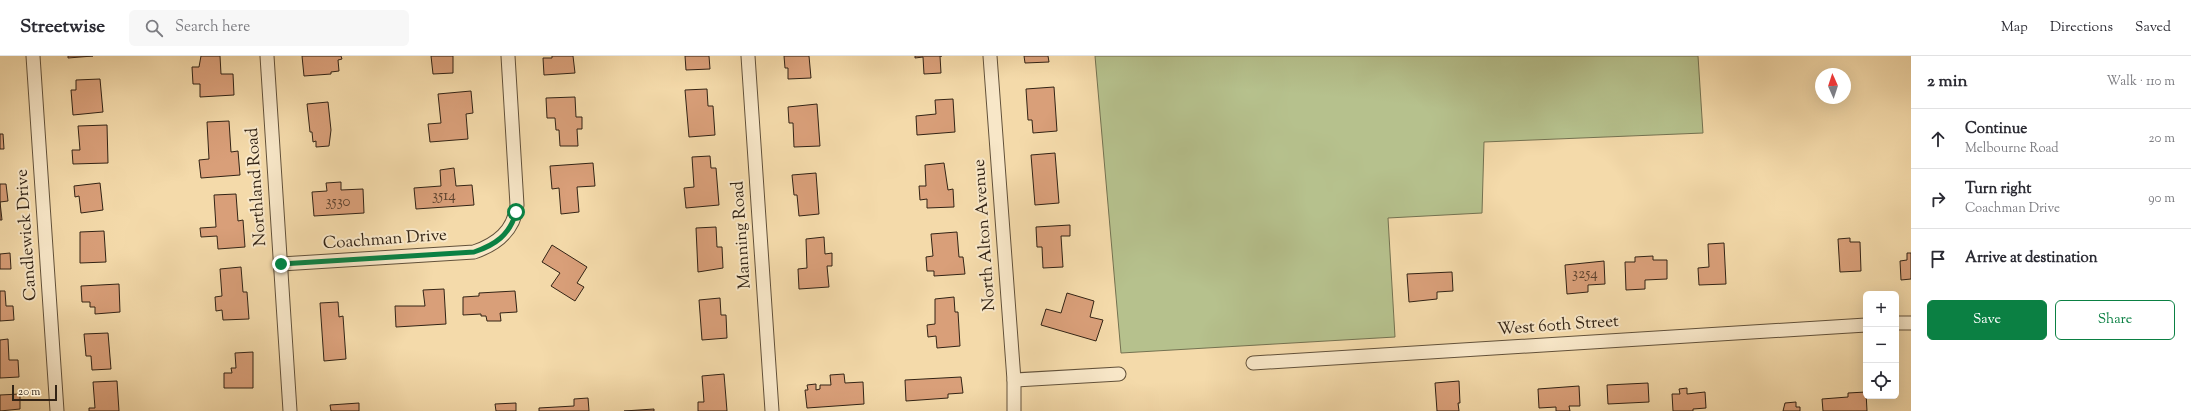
<!DOCTYPE html>
<meta charset="utf-8">
<style>
:root{--surface:#fff;--page:#f7f7f7;--text:#2b2b33;--muted:#7c7c81;--line:#e1e1e2;--accent:#0b8043}
body{margin:0;font-family:"Sorts Mill Goudy",serif;background:var(--page);color:var(--text)}
.controls{position:absolute;right:12px;bottom:12px;display:grid;overflow:hidden;border-radius:6px;box-shadow:0 4px 16px #0002}
.controls button{width:36px;height:36px;display:grid;place-items:center;padding:0;border:0;border-bottom:1px solid var(--line);background:var(--surface);color:var(--text);font:20px sans-serif}
.compass{position:absolute;left:1815px;top:12px;width:36px;height:36px;border-radius:50%;background:var(--surface);box-shadow:0 4px 16px #0002;rotate:357deg}
.scale{position:absolute;left:12px;bottom:10px;width:45px;box-sizing:border-box;padding-left:4px;border:2px solid #322315;border-top:0;font-size:11px;line-height:14px;white-space:nowrap;color:#322315;-webkit-text-stroke:3px #f8e7c8;paint-order:stroke}
.stop{position:absolute;width:12px;height:12px;margin:-9px;border:3px solid #0b8043;border-radius:50%;background:#fff}
.stop.end{background:#0b8043;border-color:#fff;box-shadow:0 1px 4px #0008}
.list{margin:0;padding:0;list-style:none}
h2{display:flex;justify-content:space-between;align-items:center;height:52px;margin:0;padding:0 16px;font-size:17px}
h2 small{font-size:13px;font-weight:400;color:var(--muted)}
.list li{display:grid;grid-template-columns:26px 1fr auto;gap:12px;align-items:center;box-sizing:border-box;height:60px;padding:0 16px;border-top:1px solid var(--line)}
.list b{display:block;font-size:15px;white-space:nowrap}
.list p{margin:0;font-size:13px;white-space:nowrap;color:var(--muted)}
.list em{font-size:13px;font-style:normal;color:var(--muted)}
.actions{display:flex;gap:8px;padding:12px 16px}
.actions a{flex:1;padding:9px 0;border:1px solid var(--accent);border-radius:6px;text-align:center;font-size:14px;color:var(--accent)}
.actions .main{background:var(--accent);color:#fff}
.icon{flex:none;width:22px;height:22px;fill:none;stroke:currentColor;stroke-width:2;stroke-linecap:round;stroke-linejoin:round}
.map{position:relative;flex:none;width:1911px;height:355px;overflow:hidden}
header{display:flex;align-items:center;gap:24px;box-sizing:border-box;height:56px;padding:0 20px;background:var(--surface);border-bottom:1px solid var(--line)}
header strong{font-size:19px}
nav{display:flex;gap:22px;margin-inline-start:auto;font-size:14px}
.search{width:280px;height:36px;background:var(--page);display:flex;align-items:center;gap:10px;box-sizing:border-box;padding:0 14px;border-radius:6px;color:var(--muted);font-size:15px}
main{display:flex}
aside{flex:1;background:var(--surface)}
.map>svg:first-child{display:block}
</style>
<header>
<strong>Streetwise</strong>
<div class="search"><svg class="icon" aria-label="search" viewBox="0 0 24 24"><circle cx="10" cy="10" r="6"/><path d="M15 15l6 6"/></svg>Search here</div>
<nav><a>Map</a><a>Directions</a><a>Saved</a></nav>
</header>
<main>
<div class="map">
<svg width="1911" height="355" viewBox="0 0 1911 355">
<rect width="100%" height="100%" fill="#f4daaa"/>
<filter id="stains"><feTurbulence type="fractalNoise" baseFrequency=".005" numOctaves="4"/><feColorMatrix values="0 0 0 0 .2 0 0 0 0 .09 0 0 0 0 .02 0 0 0 .5 -.17"/></filter>
<radialGradient id="worn" r=".72"><stop offset=".6" stop-color="#630" stop-opacity="0"/><stop offset="1" stop-color="#630" stop-opacity=".3"/></radialGradient>
<polygon fill="#b6c18d" stroke="#747251" points="1095,0 1698,0 1703,77 1484,86 1482,157 1388,162 1395,281 1121,297"/>
<g fill="#d99f79" stroke="#322315">
<polygon points="68,0 93,0 68,2"/>
<polygon points="201,0 220,0 221,18 233,18 234,39 200,41 200,28 193,28 192,11 199,11"/>
<polygon points="302,0 341,0 342,3 338,4 339,15 331,16 331,18 304,20"/>
<polygon points="431,0 453,0 453,17 433,18"/>
<polygon points="552,0 573,0 575,17 544,19 543,2 552,2"/>
<polygon points="685,0 709,0 710,13 686,14"/>
<polygon points="784,0 809,0 811,22 788,23 788,12 785,12"/>
<polygon points="915,0 942,0 940,0 941,17 924,18 923,1 915,2"/>
<polygon points="1024,0 1048,0 1049,6 1025,7"/>
<polygon points="100,23 103,56 73,59 71,34 76,34 76,24"/>
<polygon points="1054,31 1057,75 1033,77 1032,64 1028,64 1026,33"/>
<polygon points="707,33 708,50 713,50 715,79 689,81 685,34"/>
<polygon points="471,35 473,57 466,58 468,83 430,86 428,68 441,67 438,38"/>
<polygon points="575,41 576,61 582,61 582,73 577,73 578,90 560,90 559,74 556,74 555,62 547,62 546,42"/>
<polygon points="953,43 955,76 917,79 916,60 936,58 935,44"/>
<polygon points="328,46 331,74 329,90 316,91 316,85 313,86 312,76 310,76 307,48"/>
<polygon points="817,48 820,90 794,91 793,67 789,67 788,51"/>
<polygon points="229,65 231,96 238,95 240,119 201,122 199,104 209,103 207,66"/>
<polygon points="107,69 108,107 73,108 72,94 80,94 78,70"/>
<polygon points="0,78 3,78 4,93 0,93"/>
<polygon points="1055,97 1059,147 1035,149 1031,99"/>
<polygon points="710,100 711,112 716,112 719,149 686,152 684,132 694,131 692,101"/>
<polygon points="593,107 595,130 577,131 579,156 561,158 559,132 552,133 550,110"/>
<polygon points="944,107 948,134 953,133 954,151 927,152 927,143 920,144 919,130 926,130 925,109"/>
<polygon points="454,112 456,130 472,129 474,149 416,153 414,132 441,130 440,114"/>
<polygon points="816,117 819,158 799,160 797,139 794,139 792,119"/>
<polygon points="341,126 341,134 363,133 364,157 314,160 312,136 327,135 326,127"/>
<polygon points="100,127 103,154 81,157 79,140 75,141 74,130"/>
<polygon points="0,128 6,128 8,145 0,146 2,164 0,164"/>
<polygon points="236,138 238,165 243,164 245,191 218,193 217,180 201,181 200,172 216,171 214,139"/>
<polygon points="1070,169 1070,180 1061,180 1063,211 1043,212 1042,191 1037,191 1036,171"/>
<polygon points="716,171 717,191 722,191 723,212 698,216 696,172"/>
<polygon points="104,175 106,206 80,207 80,176"/>
<polygon points="957,176 959,201 963,201 965,218 934,220 934,215 927,215 926,201 933,200 931,178"/>
<polygon points="824,181 825,198 832,197 832,210 827,210 829,231 799,233 798,213 807,212 806,183"/>
<polygon points="1850,182 1850,186 1860,186 1861,215 1840,216 1838,183"/>
<polygon points="1724,187 1726,228 1699,229 1698,212 1709,211 1708,188"/>
<polygon points="552,189 587,211 577,227 584,231 575,245 551,230 560,217 542,206"/>
<polygon points="10,197 11,213 0,213 0,198"/>
<polygon points="1907,197 1911,197 1911,223 1901,224 1900,205 1907,204"/>
<polygon points="1653,200 1653,204 1667,204 1667,223 1645,224 1645,233 1626,234 1625,206 1635,206 1635,201"/>
<polygon points="1604,205 1605,228 1588,229 1588,236 1567,238 1565,209"/>
<polygon points="241,211 243,236 247,236 249,263 223,264 222,254 216,255 215,241 222,240 220,213"/>
<polygon points="1452,216 1453,235 1437,236 1437,243 1409,246 1407,218"/>
<polygon points="119,228 120,256 95,258 95,251 90,251 90,246 82,246 81,230"/>
<polygon points="444,233 446,268 396,271 395,250 425,250 423,234"/>
<polygon points="0,235 5,235 6,250 13,250 14,264 0,265"/>
<polygon points="515,235 517,256 500,257 501,265 487,265 486,260 481,260 481,258 463,259 463,241 479,240 479,237"/>
<polygon points="1067,237 1094,245 1090,261 1103,264 1096,285 1041,269 1046,253 1061,257"/>
<polygon points="954,241 955,256 958,256 960,290 937,292 936,280 928,281 927,269 935,268 935,243"/>
<polygon points="720,242 721,259 726,259 727,282 702,284 699,244"/>
<polygon points="338,246 339,261 343,260 346,303 324,305 320,247"/>
<polygon points="108,277 111,313 92,314 91,300 86,300 84,278"/>
<polygon points="8,283 9,304 18,304 19,321 0,322 0,284"/>
<polygon points="253,296 253,332 224,332 224,317 232,317 231,312 236,312 235,297"/>
<polygon points="724,318 727,355 698,355 698,346 704,346 702,320"/>
<polygon points="844,318 845,327 863,326 864,348 807,352 805,334 808,334 807,329 816,328 816,334 820,333 820,329 831,329 830,319"/>
<polygon points="961,321 963,337 948,338 948,342 906,345 905,324"/>
<polygon points="117,325 119,355 89,355 89,352 95,352 93,326"/>
<polygon points="1459,325 1460,347 1458,347 1459,355 1437,355 1435,327"/>
<polygon points="1648,327 1649,346 1608,348 1607,329"/>
<polygon points="1579,330 1580,350 1569,350 1570,355 1556,355 1556,351 1539,352 1538,333"/>
<polygon points="1687,332 1687,338 1705,336 1706,352 1693,353 1693,355 1673,355 1672,338 1680,338 1679,333"/>
<polygon points="1866,336 1867,355 1823,355 1822,343 1848,341 1848,337"/>
<polygon points="20,338 20,353 0,355 0,339"/>
<polygon points="588,342 589,355 539,355 539,352 574,350 574,343"/>
<polygon points="1796,346 1796,351 1800,351 1800,355 1783,355 1785,347"/>
<polygon points="359,347 359,355 331,355 330,349"/>
<polygon points="516,347 516,355 496,355 495,348"/>
<polygon points="654,353 654,355 624,355"/>
</g>
<g fill="none" stroke-linecap="round" stroke-linejoin="round">
<g stroke="#62513a" stroke-width="15">
<g id="street">
<polyline points="33,0 57,355"/>
<polyline points="267,0 290,355"/>
<polyline points="748,0 772,355"/>
<polyline points="990,0 1014,324 1014,355"/>
<path d="M 281,208 L 474,196 C 497,188 514,175 517,149 L 508,0"/>
<polyline points="1896,267 1911,267"/>
<polyline points="1253,307 1866,269"/>
<polyline points="1014,324 1119,318"/>
</g>
</g>
<use href="#street" stroke="#f8e7c8" stroke-width="13"/>
</g>
<g fill="none" stroke-linecap="round" stroke-linejoin="round">
<path stroke="#0b8043" stroke-width="5" d="M 281,208 L 474,196 C 495,189 510,179 516,156"/>
</g>
<g text-anchor="middle" dominant-baseline="central" stroke-width="4" stroke-linejoin="round" paint-order="stroke">
<g font-size="15" fill="#5c422e">
<text x="444" y="140">3514</text>
<text x="338" y="146">3530</text>
<text x="1585" y="218">3254</text>
</g>
<g font-size="17" fill="#322315" stroke="#f8e7c8">
<text transform="translate(257 131) rotate(-94)">Northland Road</text>
<text transform="translate(27 179) rotate(-94)">Candlewick Drive</text>
<text transform="translate(742 179) rotate(-94)">Manning Road</text>
<text transform="translate(985 179) rotate(-94)">North Alton Avenue</text>
<text transform="translate(385 184) rotate(-4)">Coachman Drive</text>
<text transform="translate(1558 270) rotate(-4)">West 60th Street</text>
</g>
</g>
<rect width="100%" height="100%" filter="url(#stains)"/>
<rect width="100%" height="100%" fill="url(#worn)"/>
</svg>
<div class="controls">
<button>+</button>
<button>−</button>
<button><svg class="icon" aria-label="locate" viewBox="0 0 24 24"><circle cx="12" cy="12" r="6"/><path d="M12 2v4M12 18v4M2 12h4M18 12h4"/></svg></button>
</div>
<svg class="compass" viewBox="-18 -18 36 36"><path d="M0-13l5 13h-10z" fill="#e53935"/><path d="M0 13l5-13h-10z" fill="#7c7c81"/></svg>
<div class="scale">20 m</div>
<div class="stop" style="left:516px;top:156px"></div>
<div class="stop end" style="left:281px;top:208px"></div>
</div>
<aside>
<h2>2 min<small>Walk · 110 m</small></h2>
<ul class="list">
<li><svg class="icon" aria-label="ahead" viewBox="0 0 24 24"><path d="M12 20V5M6 11l6-6 6 6"/></svg><div><b>Continue</b><p>Melbourne Road</p></div><em>20 m</em></li>
<li><svg class="icon" aria-label="right" viewBox="0 0 24 24"><path d="M7 20v-9h11M14 6l5 5-5 5"/></svg><div><b>Turn right</b><p>Coachman Drive</p></div><em>90 m</em></li>
<li><svg class="icon" aria-label="arrive" viewBox="0 0 24 24"><path d="M6 21V4h12l-3 4 3 4H6"/></svg><div><b>Arrive at destination</b></div></li>
</ul>
<div class="actions"><a class="main">Save</a><a>Share</a></div>
</aside>
</main>
